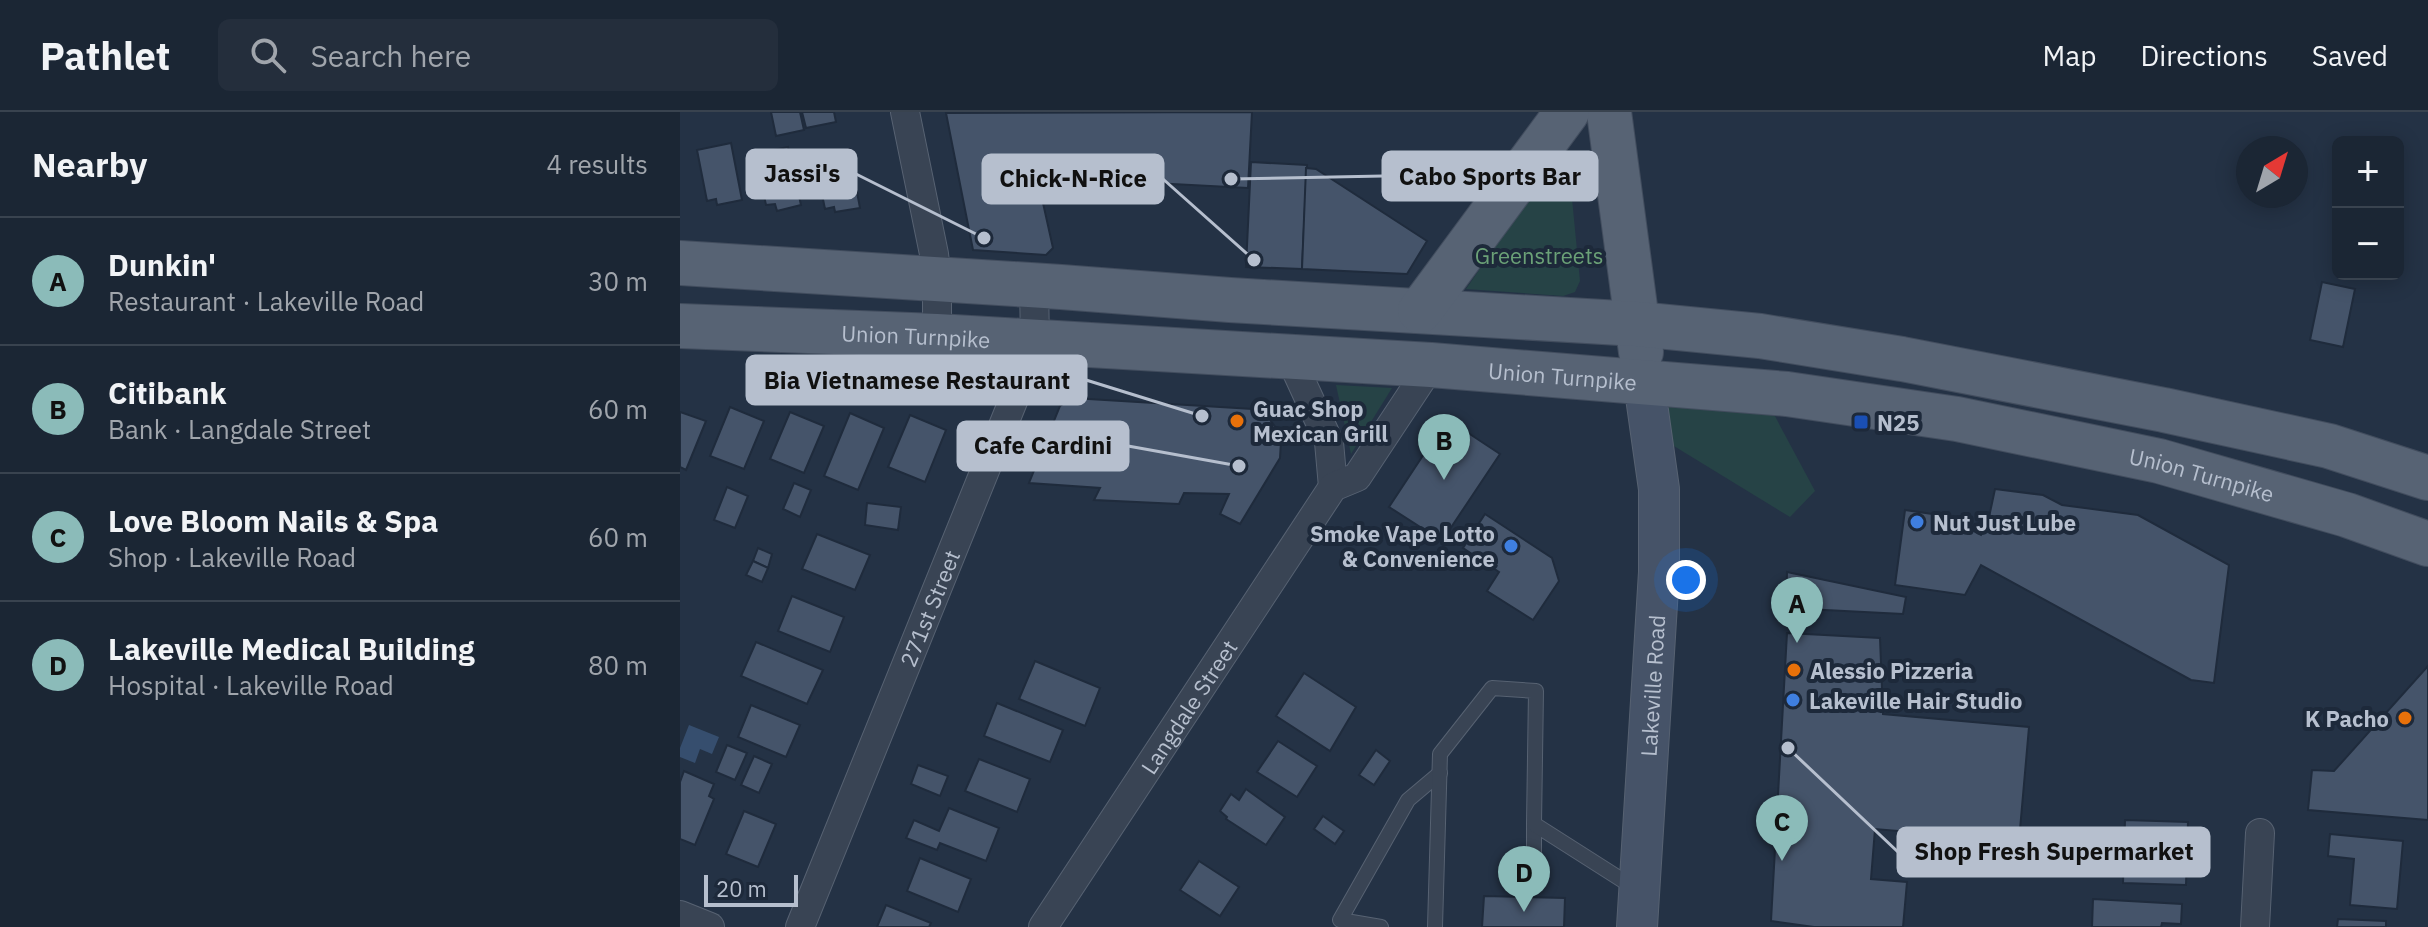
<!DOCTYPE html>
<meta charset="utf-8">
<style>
:root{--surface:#1b2634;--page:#242e3c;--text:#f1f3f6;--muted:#a0a5ac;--line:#39434f;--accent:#8bbbb9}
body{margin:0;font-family:"IBM Plex Sans",sans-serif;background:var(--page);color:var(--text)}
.controls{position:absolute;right:24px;top:24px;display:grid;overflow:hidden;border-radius:12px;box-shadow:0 4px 20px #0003}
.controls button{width:72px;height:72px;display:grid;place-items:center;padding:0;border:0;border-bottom:2px solid var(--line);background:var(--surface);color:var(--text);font:40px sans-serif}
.compass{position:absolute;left:1556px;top:24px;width:72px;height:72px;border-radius:50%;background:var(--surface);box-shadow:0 4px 20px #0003;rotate:38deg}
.scale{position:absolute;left:24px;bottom:20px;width:94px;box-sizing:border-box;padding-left:8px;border:4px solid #b6bfce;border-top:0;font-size:22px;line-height:28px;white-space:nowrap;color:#b6bfce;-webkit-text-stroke:6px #1d293a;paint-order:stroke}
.you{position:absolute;left:1006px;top:468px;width:28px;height:28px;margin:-20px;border:6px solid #fff;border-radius:50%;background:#1a73e8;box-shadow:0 0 0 12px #1a73e833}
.badge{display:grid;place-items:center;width:52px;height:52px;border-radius:50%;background:var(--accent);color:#111;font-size:26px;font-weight:700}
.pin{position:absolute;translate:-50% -66px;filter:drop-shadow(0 2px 4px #0008)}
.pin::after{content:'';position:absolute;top:42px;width:28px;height:24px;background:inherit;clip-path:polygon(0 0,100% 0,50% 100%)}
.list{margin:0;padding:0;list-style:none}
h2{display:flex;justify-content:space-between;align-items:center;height:104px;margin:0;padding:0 32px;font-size:34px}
h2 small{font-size:26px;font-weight:400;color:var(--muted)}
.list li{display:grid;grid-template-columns:52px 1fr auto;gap:24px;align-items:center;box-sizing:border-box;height:128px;padding:0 32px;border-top:2px solid var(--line)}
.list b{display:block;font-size:30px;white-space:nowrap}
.list p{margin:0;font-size:26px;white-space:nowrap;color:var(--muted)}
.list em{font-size:26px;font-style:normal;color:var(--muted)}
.icon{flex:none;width:44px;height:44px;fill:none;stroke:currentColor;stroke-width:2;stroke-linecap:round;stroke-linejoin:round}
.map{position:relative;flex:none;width:1748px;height:815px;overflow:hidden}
header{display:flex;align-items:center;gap:48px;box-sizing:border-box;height:112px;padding:0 40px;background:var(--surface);border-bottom:2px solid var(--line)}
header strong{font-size:38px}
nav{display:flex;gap:44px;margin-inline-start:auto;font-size:28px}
.search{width:560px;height:72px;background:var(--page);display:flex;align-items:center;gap:20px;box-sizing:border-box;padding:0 28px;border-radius:12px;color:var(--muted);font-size:30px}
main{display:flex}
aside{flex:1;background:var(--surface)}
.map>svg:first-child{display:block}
</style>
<header>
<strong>Pathlet</strong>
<div class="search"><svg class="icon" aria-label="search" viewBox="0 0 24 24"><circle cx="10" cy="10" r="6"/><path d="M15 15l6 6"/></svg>Search here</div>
<nav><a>Map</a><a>Directions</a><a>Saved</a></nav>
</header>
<main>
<aside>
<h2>Nearby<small>4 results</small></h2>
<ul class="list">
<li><span class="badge">A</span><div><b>Dunkin'</b><p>Restaurant · Lakeville Road</p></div><em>30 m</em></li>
<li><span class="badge">B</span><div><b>Citibank</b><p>Bank · Langdale Street</p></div><em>60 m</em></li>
<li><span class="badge">C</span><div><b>Love Bloom Nails &amp; Spa</b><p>Shop · Lakeville Road</p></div><em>60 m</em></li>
<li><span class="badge">D</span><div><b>Lakeville Medical Building</b><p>Hospital · Lakeville Road</p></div><em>80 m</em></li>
</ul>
</aside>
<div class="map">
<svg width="1748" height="815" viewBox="0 0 1748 815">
<rect width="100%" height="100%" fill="#243245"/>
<g fill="#264346">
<polygon points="887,35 900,169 895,180 883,184 786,177 881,39"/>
<polygon points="965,268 1082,280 1135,379 1110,405 971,320"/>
<polygon points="656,273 712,276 671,342"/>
</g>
<polygon fill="#364e6e" points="9,613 39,625 32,642 20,637 15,651 0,645 0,636"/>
<g fill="#45546a" stroke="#1f2b3c" stroke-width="2">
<polygon points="91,0 120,0 124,18 96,24"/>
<polygon points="122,0 154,0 156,10 126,16"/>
<polygon points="572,0 568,76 416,68 359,73 373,136 366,143 293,138 266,1"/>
<polygon points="51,31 62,88 37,93 36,87 27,89 17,38"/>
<polygon points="108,35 121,93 97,99 95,92 86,93 75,42"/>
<polygon points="169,37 180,96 155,100 154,95 145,97 134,44"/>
<polygon points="571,50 627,53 622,157 566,155"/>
<polygon points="626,56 636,57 747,129 727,162 622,157"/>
<polygon points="1642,170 1675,177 1663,235 1630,228"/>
<polygon points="392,286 573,297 588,305 596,316 601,329 600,346 560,412 540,402 549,382 504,381 499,392 414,388 420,376 349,371 380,294"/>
<polygon points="50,295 84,309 64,357 30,344"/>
<polygon points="0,300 26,309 6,358 0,355"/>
<polygon points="110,300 144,314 124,361 90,347"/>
<polygon points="170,301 204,316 178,378 144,364"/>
<polygon points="230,303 266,318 245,370 208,355"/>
<polygon points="767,307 820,342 762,429 709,395"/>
<polygon points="114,371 131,378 120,405 103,397"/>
<polygon points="47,375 68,384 55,416 34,408"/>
<polygon points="1315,377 1363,383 1382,393 1458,403 1549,453 1534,571 1511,568 1301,453 1285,483 1215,473 1225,398 1266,404 1301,423 1308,410"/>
<polygon points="187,391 221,395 218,418 185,413"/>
<polygon points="805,402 872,446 879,469 853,508 807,479 819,460 783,436"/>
<polygon points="137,422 190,443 175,478 122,457"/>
<polygon points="78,436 92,442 88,456 73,449"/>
<polygon points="73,449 88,456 82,470 66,463"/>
<polygon points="1107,460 1226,485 1223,502 1106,496"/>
<polygon points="112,484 164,505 150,540 98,519"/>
<polygon points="1107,521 1200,526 1203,602 1349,615 1339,729 1195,717 1191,767 1227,770 1223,815 1134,815 1091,809"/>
<polygon points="76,530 143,558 127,592 61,564"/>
<polygon points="355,549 420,576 405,614 339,587"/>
<polygon points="1748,554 1748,708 1628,698 1632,658 1654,659"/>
<polygon points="624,561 676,595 650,639 596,604"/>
<polygon points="317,591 383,618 370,650 304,624"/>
<polygon points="71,593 120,613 106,645 58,625"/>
<polygon points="598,629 637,654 617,685 577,660"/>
<polygon points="47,633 67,641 55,668 36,660"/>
<polygon points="696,638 710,649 694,673 679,663"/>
<polygon points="74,644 92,652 79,681 61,673"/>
<polygon points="299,647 350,667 337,700 285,679"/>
<polygon points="238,653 268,664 260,684 231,672"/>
<polygon points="4,659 34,672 29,684 34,687 15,733 0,727 0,670"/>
<polygon points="566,677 605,705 586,733 546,707 547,705 540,699 551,682 559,688"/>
<polygon points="269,696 319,716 306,749 260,731 257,738 226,726 234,708 259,719"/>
<polygon points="64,699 96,712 78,755 46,742"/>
<polygon points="643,704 664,719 655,732 634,717"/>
<polygon points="1445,708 1508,710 1506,773 1443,771"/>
<polygon points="1650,722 1723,729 1717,797 1670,793 1674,747 1648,744"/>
<polygon points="240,746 291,767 278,800 227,779"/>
<polygon points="519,749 559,775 540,804 500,778"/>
<polygon points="804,784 885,786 884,815 802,815"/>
<polygon points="1413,787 1502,792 1501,812 1482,811 1481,815 1412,815"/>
<polygon points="206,793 251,811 249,815 197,815"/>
<polygon points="1658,807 1706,809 1706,815 1657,815"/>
</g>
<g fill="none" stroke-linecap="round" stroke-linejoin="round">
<g stroke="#576272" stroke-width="16">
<g id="lane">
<polyline points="854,769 854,712"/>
<polyline points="701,815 660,808 728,688 760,661"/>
<polyline points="755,815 760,642 812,576 856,579 854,712 953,775"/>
</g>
</g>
<g stroke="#576272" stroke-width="30">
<g id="street">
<polyline points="225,0 254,142 257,168 257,224"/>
<polyline points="610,245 649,330 653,375"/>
<polyline points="0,803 30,815"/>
<path id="s1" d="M 120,815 L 342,267 L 355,230 L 354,173"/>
<path id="s2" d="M 363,815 L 653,375 L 677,365 L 751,253"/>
<polyline points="1575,815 1580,721"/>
</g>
</g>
<g stroke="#576272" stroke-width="42">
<g id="secondary">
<path id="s3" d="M 957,815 L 979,460 L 979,377 L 964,271"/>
</g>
</g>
<g stroke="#424d5e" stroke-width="46">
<g id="primary">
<polyline points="929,0 961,240"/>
<polyline points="0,151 381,175 550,188 957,212 1080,224 1222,247 1484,298 1649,334 1748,366"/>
<polyline points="740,199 887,0"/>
<path id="s4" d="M 0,214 L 257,224 L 751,253 L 1107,282 L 1277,307 L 1479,349 L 1667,403 L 1748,432"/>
</g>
</g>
<use href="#lane" stroke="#394454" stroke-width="14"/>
<use href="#street" stroke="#394454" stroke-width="28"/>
<use href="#secondary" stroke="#465368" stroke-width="40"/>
<use href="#primary" stroke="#576374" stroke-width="44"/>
</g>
<g fill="#e8710a" stroke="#1d293a" stroke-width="3">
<circle cx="557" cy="309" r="8"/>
<circle cx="1114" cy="558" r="8"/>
<circle cx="1725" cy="606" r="8"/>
</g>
<rect fill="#1a4fb4" stroke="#1d293a" stroke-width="3" x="1173" y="302" width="16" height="16" rx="4"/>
<g fill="#3f7fe0" stroke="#1d293a" stroke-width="3">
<circle cx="1237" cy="410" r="8"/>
<circle cx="831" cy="434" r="8"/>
<circle cx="1113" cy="588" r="8"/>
</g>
<g text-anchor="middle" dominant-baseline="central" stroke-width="8" stroke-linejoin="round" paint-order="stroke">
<g font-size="22" fill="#6ba177" stroke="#1d293a">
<text x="859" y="143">Greenstreets</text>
</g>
<g font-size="22" fill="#b6bfce" stroke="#1d293a">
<text stroke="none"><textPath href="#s4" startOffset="236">Union Turnpike</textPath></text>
<text stroke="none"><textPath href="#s4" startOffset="884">Union Turnpike</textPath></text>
<text stroke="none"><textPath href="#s4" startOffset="1532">Union Turnpike</textPath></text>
<text stroke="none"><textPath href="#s1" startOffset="344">271st Street</textPath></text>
<text stroke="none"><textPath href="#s3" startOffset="242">Lakeville Road</textPath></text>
<text stroke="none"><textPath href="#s2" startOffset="264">Langdale Street</textPath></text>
</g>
<g font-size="22" font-weight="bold" fill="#b6bfce" stroke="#1d293a" text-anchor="start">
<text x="573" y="296">Guac Shop<tspan x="573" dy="25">Mexican Grill</tspan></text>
<text x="1197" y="310">N25</text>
<text x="1253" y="410">Nut Just Lube</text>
<text x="815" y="421" text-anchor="end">Smoke Vape Lotto<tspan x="815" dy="25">&amp; Convenience</tspan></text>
<text x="1130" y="558">Alessio Pizzeria</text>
<text x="1129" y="588">Lakeville Hair Studio</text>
<text x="1709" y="606" text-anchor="end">K Pacho</text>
</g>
</g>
<path fill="none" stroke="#b6bfce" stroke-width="3" d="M304 126L176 62M551 67L703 64M574 148L483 67M522 304L406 268M559 354L448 334M1108 636L1218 740"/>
<g fill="#b6bfce" stroke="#1d293a" stroke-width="3">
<circle cx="304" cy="126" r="8"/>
<circle cx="551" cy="67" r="8"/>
<circle cx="574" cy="148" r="8"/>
<circle cx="522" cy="304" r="8"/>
<circle cx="559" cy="354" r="8"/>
<circle cx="1108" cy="636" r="8"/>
</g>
<g fill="#b6bfce" stroke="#b6bfce" stroke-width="3">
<rect x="67" y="38" width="109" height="48" rx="8"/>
<rect x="703" y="40" width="214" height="48" rx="8"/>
<rect x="303" y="43" width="180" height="48" rx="8"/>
<rect x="67" y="244" width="339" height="48" rx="8"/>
<rect x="278" y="310" width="170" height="48" rx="8"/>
<rect x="1218" y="716" width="311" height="48" rx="8"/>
</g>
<g font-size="24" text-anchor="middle" font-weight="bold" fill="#111">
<text x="122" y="70">Jassi's</text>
<text x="810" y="73">Cabo Sports Bar</text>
<text x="393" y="75">Chick-N-Rice</text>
<text x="237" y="277">Bia Vietnamese Restaurant</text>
<text x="363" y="342">Cafe Cardini</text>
<text x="1374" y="748">Shop Fresh Supermarket</text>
</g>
</svg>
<div class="controls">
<button>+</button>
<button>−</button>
</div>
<svg class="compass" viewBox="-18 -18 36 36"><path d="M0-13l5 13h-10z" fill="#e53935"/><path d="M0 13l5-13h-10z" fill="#a0a5ac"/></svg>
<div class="scale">20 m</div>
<div class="you"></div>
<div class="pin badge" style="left:1117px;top:531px">A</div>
<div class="pin badge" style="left:764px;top:368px">B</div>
<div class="pin badge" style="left:1102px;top:749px">C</div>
<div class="pin badge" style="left:844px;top:800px">D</div>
</div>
</main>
